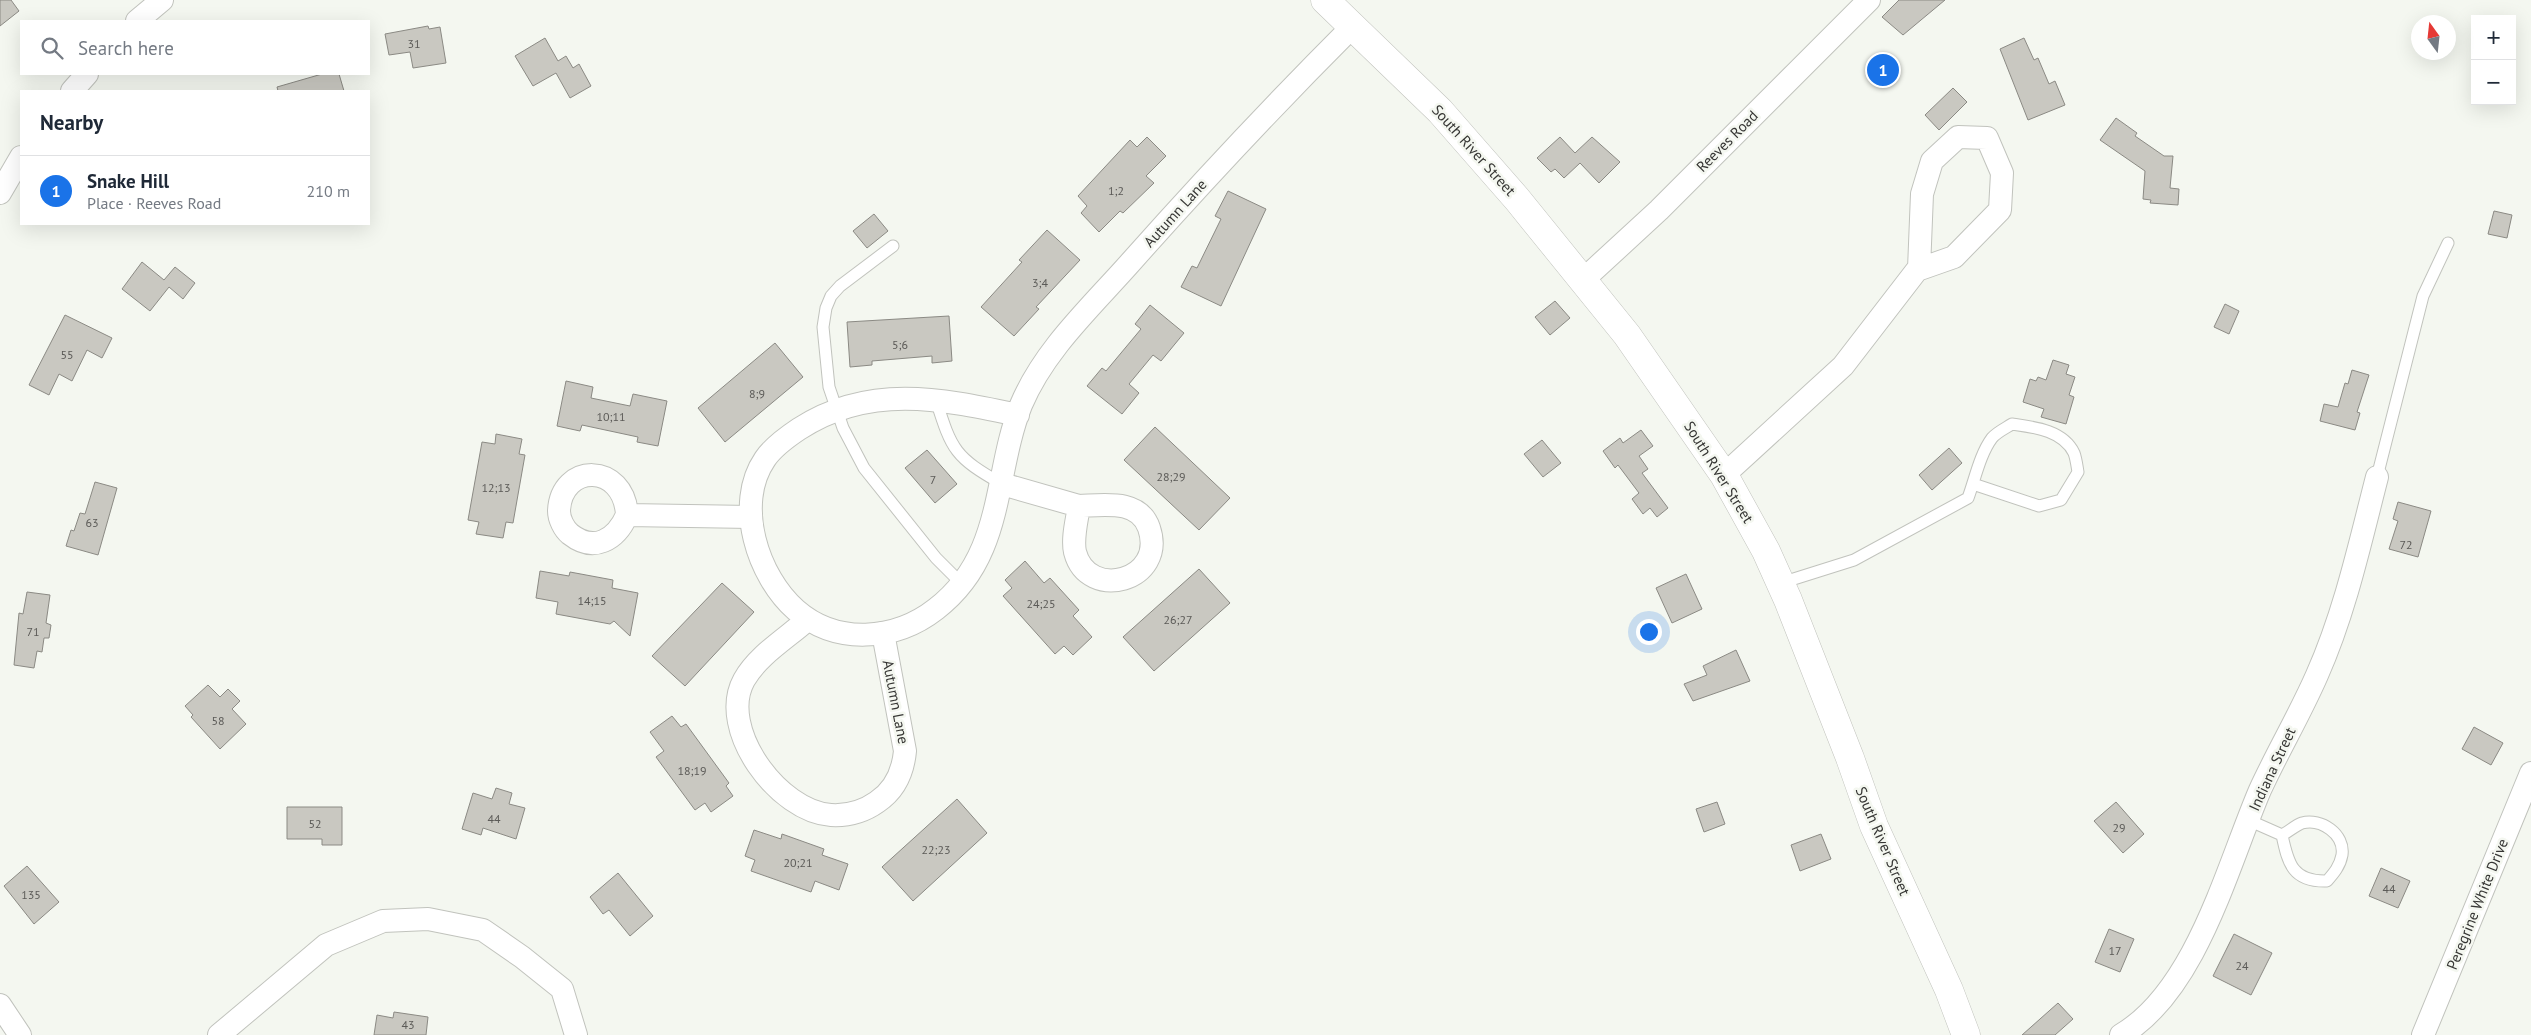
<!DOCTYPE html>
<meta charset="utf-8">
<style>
:root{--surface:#fff;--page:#f6f6f7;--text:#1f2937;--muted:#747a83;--line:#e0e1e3;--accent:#1a73e8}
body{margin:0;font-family:"PT Sans",sans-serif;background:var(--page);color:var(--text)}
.controls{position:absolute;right:15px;top:15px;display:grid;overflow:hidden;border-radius:0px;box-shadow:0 5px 20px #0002}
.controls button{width:45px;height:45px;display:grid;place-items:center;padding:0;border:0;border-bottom:1px solid var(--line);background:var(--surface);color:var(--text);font:25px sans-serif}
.compass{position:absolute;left:2411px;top:15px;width:45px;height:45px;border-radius:50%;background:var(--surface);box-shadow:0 5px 20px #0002;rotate:345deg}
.you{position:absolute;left:1648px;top:631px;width:18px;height:18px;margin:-12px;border:4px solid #fff;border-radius:50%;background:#1a73e8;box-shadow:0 0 0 8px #1a73e833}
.badge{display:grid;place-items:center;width:32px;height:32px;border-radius:50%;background:var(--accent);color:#fff;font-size:16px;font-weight:700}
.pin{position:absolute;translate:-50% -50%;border:2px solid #fff;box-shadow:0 1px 5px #0006}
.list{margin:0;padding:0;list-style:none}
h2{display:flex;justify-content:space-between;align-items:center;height:65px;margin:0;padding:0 20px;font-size:21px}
h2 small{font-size:16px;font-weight:400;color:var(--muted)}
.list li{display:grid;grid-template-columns:32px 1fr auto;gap:15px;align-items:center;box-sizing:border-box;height:70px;padding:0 20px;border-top:1px solid var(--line)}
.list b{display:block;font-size:19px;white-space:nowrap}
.list p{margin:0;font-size:16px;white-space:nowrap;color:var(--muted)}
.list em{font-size:16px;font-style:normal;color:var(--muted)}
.icon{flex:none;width:28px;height:28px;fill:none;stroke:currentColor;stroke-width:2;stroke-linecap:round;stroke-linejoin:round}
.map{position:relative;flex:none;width:2531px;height:1035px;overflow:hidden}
.search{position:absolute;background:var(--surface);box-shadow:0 5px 20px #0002;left:20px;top:20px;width:350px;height:55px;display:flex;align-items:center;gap:12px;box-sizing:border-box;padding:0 18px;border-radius:0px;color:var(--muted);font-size:19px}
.panel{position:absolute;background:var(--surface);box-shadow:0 5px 20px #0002;left:20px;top:90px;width:350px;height:135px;border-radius:0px}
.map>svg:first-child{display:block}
</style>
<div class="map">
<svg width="2531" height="1035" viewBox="0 0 2531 1035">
<rect width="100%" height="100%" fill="#f4f7f0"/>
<g fill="#c9c8c1" stroke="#8b8a84">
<polygon points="0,0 11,0 19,11 0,26"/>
<polygon points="1899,0 1945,0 1903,35 1882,17"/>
<polygon points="428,26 429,29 440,27 446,63 413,68 410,52 389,55 385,34"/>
<polygon points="545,38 558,61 566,56 573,68 579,64 591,86 570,98 556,73 533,86 515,56"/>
<polygon points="2024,38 2034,60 2038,58 2049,84 2055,81 2065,105 2028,120 2000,49"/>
<polygon points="322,74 339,74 344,91 278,91 277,87"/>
<polygon points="1953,88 1967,102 1939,130 1925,115"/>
<polygon points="2116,118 2137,133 2135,136 2164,156 2173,156 2170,188 2179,189 2178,205 2150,203 2151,200 2143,199 2145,171 2100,140"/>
<polygon points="1147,137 1166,156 1146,176 1154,183 1123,213 1120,211 1099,232 1081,213 1087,206 1078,196 1130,140 1137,147"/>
<polygon points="1560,137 1575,153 1592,137 1620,162 1599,183 1580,163 1564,178 1555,169 1551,172 1537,158"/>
<polygon points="1228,191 1266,209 1221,306 1181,287 1192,266 1197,268 1221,219 1215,216"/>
<polygon points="2494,211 2512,215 2507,238 2488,234"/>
<polygon points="874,214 888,231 867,248 853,231"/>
<polygon points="1047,230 1080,260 1036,307 1039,309 1014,336 981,307 1022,262 1019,260"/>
<polygon points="142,262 164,280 175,267 195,283 183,299 169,287 150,311 122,289"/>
<polygon points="1555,301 1570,318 1550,335 1535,317"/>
<polygon points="2225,304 2239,311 2229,334 2214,327"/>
<polygon points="1150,305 1184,333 1161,361 1153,355 1129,384 1139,393 1122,414 1087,386 1102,368 1106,371 1141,329 1135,324"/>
<polygon points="65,315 112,338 102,358 87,350 72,381 59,374 49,395 29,385"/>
<polygon points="949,316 952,361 932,363 932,356 872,361 872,365 850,367 847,322"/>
<polygon points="775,343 803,377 725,442 698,408"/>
<polygon points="2053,360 2069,365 2066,374 2075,377 2069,395 2074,397 2066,424 2041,417 2044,409 2023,402 2030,379 2036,381 2038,377 2046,380"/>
<polygon points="2352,370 2369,375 2357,412 2360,413 2355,430 2320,421 2324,404 2338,407 2345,383 2348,384"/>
<polygon points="566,381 593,387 591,398 630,406 633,394 667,401 658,446 637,442 638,437 582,425 580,431 557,426"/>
<polygon points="1155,427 1230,498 1199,530 1124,460"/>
<polygon points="1641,430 1653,446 1639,456 1648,469 1642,473 1668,508 1657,517 1650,508 1643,514 1632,499 1639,493 1618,465 1615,468 1603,451 1620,438 1623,443"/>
<polygon points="496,434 522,439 519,454 525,455 513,523 506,522 503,538 476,534 479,522 468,520 482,442 495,444"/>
<polygon points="1542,440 1561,463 1543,477 1524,454"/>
<polygon points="1949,448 1962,463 1932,490 1919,475"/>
<polygon points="927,450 957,484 935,503 905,468"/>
<polygon points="95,482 117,488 98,555 66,546 71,530 74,531 80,513 85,514"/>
<polygon points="2398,502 2431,511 2418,557 2389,549 2398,521 2393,519"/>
<polygon points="1025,561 1044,583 1050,578 1079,610 1073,616 1092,637 1073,655 1064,646 1055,654 1003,596 1012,588 1005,580"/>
<polygon points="1199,569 1230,603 1154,671 1123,637"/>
<polygon points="540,571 569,576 570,572 613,580 612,588 638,593 630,636 614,621 610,624 556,614 558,602 536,598"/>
<polygon points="1686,574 1702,609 1672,623 1656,588"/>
<polygon points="722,583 754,612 685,686 652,656"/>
<polygon points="27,592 50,595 46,623 51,625 49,638 44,638 42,652 37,651 34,668 14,665 19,613 23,614"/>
<polygon points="1736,650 1750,681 1693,701 1684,684 1707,675 1703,666"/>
<polygon points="208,685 220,697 228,689 240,701 232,709 246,724 220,749 191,717 193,715 185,706"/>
<polygon points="672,716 681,727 686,724 729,783 726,786 733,796 711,812 705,803 695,810 656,757 664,751 650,732"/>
<polygon points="2474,727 2503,743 2491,765 2462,749"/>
<polygon points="496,788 512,793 509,804 525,808 516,839 483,828 481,835 462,829 473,793 492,799"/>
<polygon points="957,799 987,833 913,901 882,867"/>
<polygon points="1717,802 1725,824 1704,832 1696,809"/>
<polygon points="2116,802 2144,834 2123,853 2094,821"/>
<polygon points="287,807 342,807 342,845 322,845 322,839 287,839"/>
<polygon points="754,830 781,839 782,834 824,849 822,855 848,864 839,890 815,881 811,892 751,871 755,860 745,856"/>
<polygon points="1821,834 1831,859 1800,871 1791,845"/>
<polygon points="27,866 59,902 34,924 4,886"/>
<polygon points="2381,868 2410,881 2398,908 2369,896"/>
<polygon points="618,873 653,916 630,936 609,910 603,914 590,897"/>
<polygon points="2109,929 2134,939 2120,972 2095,962"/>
<polygon points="2234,934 2272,953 2251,995 2213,976"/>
<polygon points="2058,1003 2073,1019 2055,1035 2022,1035"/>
<polygon points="394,1012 428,1017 426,1035 374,1035 377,1015 393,1018"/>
</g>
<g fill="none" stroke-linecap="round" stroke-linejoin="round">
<g stroke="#c1c3bd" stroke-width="13">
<g id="lane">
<polyline points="893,246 840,286 831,296 826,308 823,327 829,387 843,428 864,468 936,558 961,583"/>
<path d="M 936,400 C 952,451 955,457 1002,484"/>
<polyline points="2377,477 2423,296 2448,243"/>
<path d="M 1781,583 L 1854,560 L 1968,498 C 1975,479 1980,454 1992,438 C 1997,432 2006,428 2012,424 C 2033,427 2063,430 2074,453 C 2076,458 2077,466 2078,472 L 2061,500 L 2039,506 L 1973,484"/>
<path d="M 2248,820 L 2282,835 C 2288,864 2293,882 2327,881 C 2334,873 2340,866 2342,855 C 2345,834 2321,818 2302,823 C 2296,825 2288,832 2282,835"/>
</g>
</g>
<g stroke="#c1c3bd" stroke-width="24">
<g id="street">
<polyline points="137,21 162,0"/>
<polyline points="72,91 87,74"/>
<polyline points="0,193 21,157"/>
<polyline points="1583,280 1659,210 1869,0"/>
<path d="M 1018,415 C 942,399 870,383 799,429 C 787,437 773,447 765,459 C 734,504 758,577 796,610 C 836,645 895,641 936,609 C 1005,556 993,476 1021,405 C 1044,350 1091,307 1130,263 C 1202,182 1276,103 1353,26"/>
<polyline points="1724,475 1843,366 1917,270 1954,257 2000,210 2002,173 1987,138 1958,137 1932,161 1922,194 1919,269"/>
<path d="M 1002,484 L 1079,506 C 1077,520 1072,538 1075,552 C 1088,602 1167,581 1149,528 C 1139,499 1105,505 1079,506"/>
<path d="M 627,515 C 616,540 594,553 570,534 C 564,529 559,519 559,511 C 561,463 624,462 627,515 L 751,517"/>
<path d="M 807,620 C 787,638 758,655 744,680 C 717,729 779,812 831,815 C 849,816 863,812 877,802 C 895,790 903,772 905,751 L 883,633"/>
<polyline points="0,1005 20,1035"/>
<polyline points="219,1035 326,945 383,921 428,919 483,930 522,957 562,989 576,1035"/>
<path d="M 2121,1035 C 2196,991 2227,867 2260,790 C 2278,751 2300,714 2317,675 C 2345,612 2360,543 2377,477"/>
<polyline points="2423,1035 2531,773"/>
</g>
</g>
<g stroke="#c1c3bd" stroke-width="29">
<polyline id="secondary" points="1325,0 1440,111 1517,199 1627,335 1724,475 1766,551 1788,600 1850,758 1874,826 1949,990 1966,1035"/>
</g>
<use href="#lane" stroke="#fff" stroke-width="11"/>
<use href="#street" stroke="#fff" stroke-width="22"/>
<use href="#secondary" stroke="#fff" stroke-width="28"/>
</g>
<g text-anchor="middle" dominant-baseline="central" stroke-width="5" stroke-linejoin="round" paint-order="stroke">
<g font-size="12" fill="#5b5a57">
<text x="414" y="43">31</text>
<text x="1116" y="190">1;2</text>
<text x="1040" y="282">3;4</text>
<text x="900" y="344">5;6</text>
<text x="67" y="354">55</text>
<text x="757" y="393">8;9</text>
<text x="611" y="416">10;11</text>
<text x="1171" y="476">28;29</text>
<text x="933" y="479">7</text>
<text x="496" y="487">12;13</text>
<text x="92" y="522">63</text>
<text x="2406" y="544">72</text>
<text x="592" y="600">14;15</text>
<text x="1041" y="603">24;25</text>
<text x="1178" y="619">26;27</text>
<text x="33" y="631">71</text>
<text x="218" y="720">58</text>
<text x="692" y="770">18;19</text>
<text x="494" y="818">44</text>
<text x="315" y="823">52</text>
<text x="2119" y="827">29</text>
<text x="936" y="849">22;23</text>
<text x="798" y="862">20;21</text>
<text x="2389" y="888">44</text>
<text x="31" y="894">135</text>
<text x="2115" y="950">17</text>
<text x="2242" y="965">24</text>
<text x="408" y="1024">43</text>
</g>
<g font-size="15" fill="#363634" stroke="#f4f7f0">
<text transform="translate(1727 141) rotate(-45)">Reeves Road</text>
<text transform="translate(1474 150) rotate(48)">South River Street</text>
<text transform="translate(1175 213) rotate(-48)">Autumn Lane</text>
<text transform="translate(1719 472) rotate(58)">South River Street</text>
<text transform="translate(896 702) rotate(79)">Autumn Lane</text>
<text transform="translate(2272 769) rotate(-65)">Indiana Street</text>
<text transform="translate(1883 841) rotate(67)">South River Street</text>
<text transform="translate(2477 904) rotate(-68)">Peregrine White Drive</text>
</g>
</g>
</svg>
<div class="controls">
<button>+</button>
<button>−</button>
</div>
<svg class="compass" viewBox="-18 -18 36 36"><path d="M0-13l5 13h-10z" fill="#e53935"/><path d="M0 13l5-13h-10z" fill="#747a83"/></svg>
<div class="you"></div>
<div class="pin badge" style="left:1883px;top:70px">1</div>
<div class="search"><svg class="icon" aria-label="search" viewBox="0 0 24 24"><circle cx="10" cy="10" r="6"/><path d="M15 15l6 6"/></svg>Search here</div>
<section class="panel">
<h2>Nearby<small></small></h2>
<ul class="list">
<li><span class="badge">1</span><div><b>Snake Hill</b><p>Place · Reeves Road</p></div><em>210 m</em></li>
</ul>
</section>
</div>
